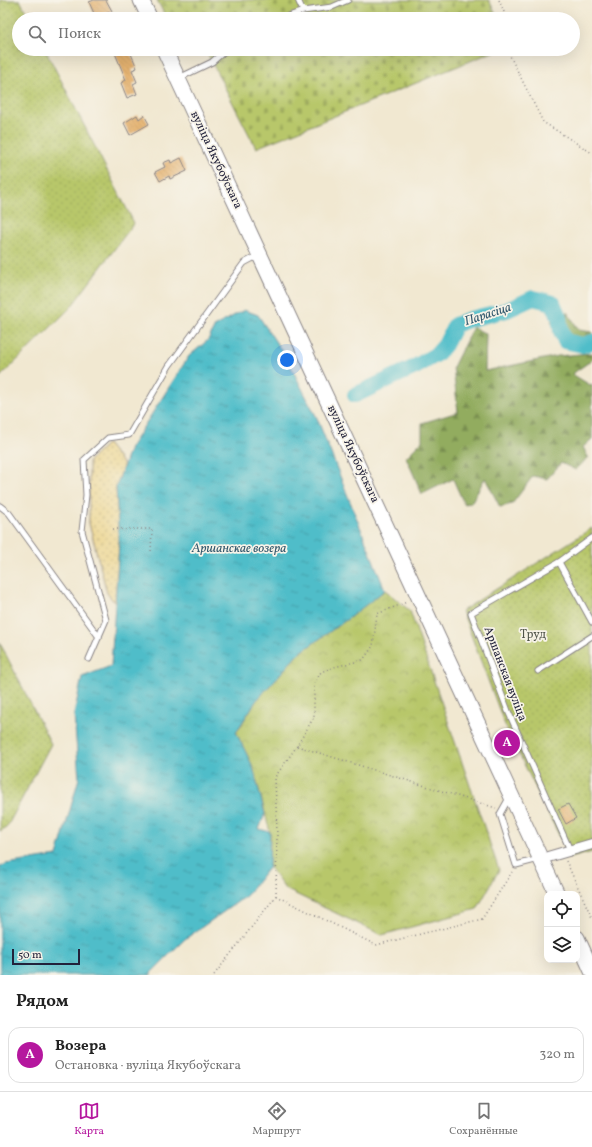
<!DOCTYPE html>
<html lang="ru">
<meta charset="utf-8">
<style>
:root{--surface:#fff;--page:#f2f2f2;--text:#222;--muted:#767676;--line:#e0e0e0;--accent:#b5179e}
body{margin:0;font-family:Vollkorn,serif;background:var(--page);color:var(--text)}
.controls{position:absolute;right:12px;bottom:12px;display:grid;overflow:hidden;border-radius:8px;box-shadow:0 4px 16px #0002}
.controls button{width:36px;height:36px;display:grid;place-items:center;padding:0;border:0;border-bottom:1px solid var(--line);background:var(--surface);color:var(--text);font:20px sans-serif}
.scale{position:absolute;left:12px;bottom:10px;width:68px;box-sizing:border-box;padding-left:4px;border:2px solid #22223b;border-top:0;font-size:11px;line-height:14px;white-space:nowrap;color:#22223b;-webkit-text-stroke:3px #f7f3e8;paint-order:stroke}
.you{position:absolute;left:287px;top:360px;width:14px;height:14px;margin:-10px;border:3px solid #fff;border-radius:50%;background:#1a73e8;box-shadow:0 0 0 6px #1a73e833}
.badge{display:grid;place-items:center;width:26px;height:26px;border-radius:50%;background:var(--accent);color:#fff;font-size:13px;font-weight:700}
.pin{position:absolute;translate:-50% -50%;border:2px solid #fff;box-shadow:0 1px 4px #0006}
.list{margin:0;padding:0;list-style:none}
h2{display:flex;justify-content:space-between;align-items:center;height:52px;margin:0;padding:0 16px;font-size:17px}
h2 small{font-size:13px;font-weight:400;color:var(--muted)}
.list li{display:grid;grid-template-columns:26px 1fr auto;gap:12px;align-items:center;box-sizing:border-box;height:56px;margin:0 8px 8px;padding:0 8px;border:1px solid var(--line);border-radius:12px}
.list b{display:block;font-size:15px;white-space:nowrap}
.list p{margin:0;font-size:13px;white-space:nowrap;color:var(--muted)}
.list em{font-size:13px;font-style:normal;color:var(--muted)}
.icon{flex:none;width:22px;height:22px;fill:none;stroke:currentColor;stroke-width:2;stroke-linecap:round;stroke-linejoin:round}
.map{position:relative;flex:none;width:592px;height:975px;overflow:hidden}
.search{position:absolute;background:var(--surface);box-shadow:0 4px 16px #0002;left:12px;right:12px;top:12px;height:44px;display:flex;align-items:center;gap:10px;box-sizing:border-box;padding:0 14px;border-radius:22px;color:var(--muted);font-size:15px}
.sheet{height:116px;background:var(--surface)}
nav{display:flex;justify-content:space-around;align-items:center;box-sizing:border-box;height:56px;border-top:1px solid var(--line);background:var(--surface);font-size:11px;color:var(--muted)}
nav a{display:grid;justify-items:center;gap:2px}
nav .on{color:var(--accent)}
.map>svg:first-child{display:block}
</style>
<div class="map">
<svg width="592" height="975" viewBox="0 0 592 975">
<defs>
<pattern id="grass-dots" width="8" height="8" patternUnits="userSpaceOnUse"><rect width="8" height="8" fill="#b8c76a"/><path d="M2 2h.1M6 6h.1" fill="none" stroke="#9eab5d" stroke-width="1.8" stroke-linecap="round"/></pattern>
<pattern id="forest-firs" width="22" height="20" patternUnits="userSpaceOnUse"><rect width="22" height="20" fill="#92ac5e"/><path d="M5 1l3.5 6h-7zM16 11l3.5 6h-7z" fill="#778c4f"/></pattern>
<pattern id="sand-dots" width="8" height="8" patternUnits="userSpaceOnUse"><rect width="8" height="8" fill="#eeda9e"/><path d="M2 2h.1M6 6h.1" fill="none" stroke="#ccbb89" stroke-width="1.8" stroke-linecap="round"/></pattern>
<pattern id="cemetery-stones" width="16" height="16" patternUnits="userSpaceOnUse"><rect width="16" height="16" fill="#b8c76a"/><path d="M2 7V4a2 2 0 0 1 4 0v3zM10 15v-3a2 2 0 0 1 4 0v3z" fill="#9eab5d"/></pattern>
<pattern id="park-crowns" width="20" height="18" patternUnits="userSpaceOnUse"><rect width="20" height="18" fill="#b8c76a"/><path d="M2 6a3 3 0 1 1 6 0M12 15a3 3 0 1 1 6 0" fill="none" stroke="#9eab5d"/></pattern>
<pattern id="water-ripples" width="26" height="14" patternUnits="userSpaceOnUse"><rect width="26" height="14" fill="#50bdc9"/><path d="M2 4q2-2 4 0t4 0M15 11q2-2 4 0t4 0" fill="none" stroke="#4299a4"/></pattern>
<pattern id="building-back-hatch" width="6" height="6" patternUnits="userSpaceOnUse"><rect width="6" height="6" fill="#e6b471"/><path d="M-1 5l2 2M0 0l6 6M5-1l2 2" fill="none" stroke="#c59a63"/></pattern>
</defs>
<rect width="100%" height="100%" fill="#f7f3e8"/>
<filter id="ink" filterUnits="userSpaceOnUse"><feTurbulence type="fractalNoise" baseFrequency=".025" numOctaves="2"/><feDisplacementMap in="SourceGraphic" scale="8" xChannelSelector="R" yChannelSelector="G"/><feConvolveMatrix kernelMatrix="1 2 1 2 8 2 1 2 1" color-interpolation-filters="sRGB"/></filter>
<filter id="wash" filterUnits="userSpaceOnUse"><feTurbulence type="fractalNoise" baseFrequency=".012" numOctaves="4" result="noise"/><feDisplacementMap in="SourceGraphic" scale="16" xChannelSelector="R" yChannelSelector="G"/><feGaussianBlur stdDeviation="0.9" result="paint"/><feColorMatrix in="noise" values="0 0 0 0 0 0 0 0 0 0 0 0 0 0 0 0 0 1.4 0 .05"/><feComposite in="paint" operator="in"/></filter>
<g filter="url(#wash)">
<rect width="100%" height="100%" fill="#f1e8d1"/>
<g fill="url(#grass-dots)" stroke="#6d7452">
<polygon points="0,0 20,0 30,19 19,19 19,49 45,49 134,223 71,307 0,377"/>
<polygon points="592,528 592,852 570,858 505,725 462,611"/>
<polygon points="0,643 51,744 7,827 0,831"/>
</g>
<g fill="url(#forest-firs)" stroke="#5a674c">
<polygon points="567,312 579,330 592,332 592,348 587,349 563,345 551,321"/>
<polygon points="473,327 486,334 485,371 558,356 592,353 592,360 572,374 590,385 592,384 592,439 583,447 588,457 576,470 561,463 547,479 533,476 512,504 500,507 485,478 471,503 464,504 453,479 422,494 406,457 422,441 422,423 458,412 453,367"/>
</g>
<polygon fill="url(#sand-dots)" stroke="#887e6c" points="107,444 124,465 116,487 119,544 115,603 107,593 89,523 89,461"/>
<g fill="url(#cemetery-stones)" stroke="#6d7452">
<polygon points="157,0 489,0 498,19 167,19"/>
<polygon points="182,49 203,49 186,57"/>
<polygon points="205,49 500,49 256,148"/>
</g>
<polygon fill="url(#park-crowns)" stroke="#6d7452" points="385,590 410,611 499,870 477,909 382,935 285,889 269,867 270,832 253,767 236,733 256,701 298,654 349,618"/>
<polygon fill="url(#water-ripples)" stroke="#397082" points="244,310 258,315 287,359 317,418 385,590 349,618 298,654 256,701 236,732 253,767 265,814 259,829 270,832 269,867 246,896 185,939 151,973 151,975 0,975 0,867 6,864 57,856 79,778 74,714 82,677 111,666 119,544 116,487 130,448 189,356 208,340 215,326"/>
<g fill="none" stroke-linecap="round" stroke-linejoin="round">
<polyline stroke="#50bdc9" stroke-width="16" points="355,395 415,367 437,354 445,345 455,325 470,319 507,310 533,298 553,303 559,317 561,331 565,341 583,345 592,342"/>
</g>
<g id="blocks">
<g fill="url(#building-back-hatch)">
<polygon points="94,0 106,0 112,11 96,18 89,2"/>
<polygon points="125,49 129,49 137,68 132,70 137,82 133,84 137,94 127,98 121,83 126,80 115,53"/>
<polygon points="137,115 139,119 144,115 149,124 130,135 124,123"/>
<polygon points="181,158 187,171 170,179 169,176 160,181 155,172 165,167 163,163 170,160 171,163"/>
<polygon points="568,804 576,818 566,824 558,809"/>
</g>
</g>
</g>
<g filter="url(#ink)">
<use href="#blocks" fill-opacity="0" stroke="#8a8586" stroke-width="1"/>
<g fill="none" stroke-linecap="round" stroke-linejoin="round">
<g stroke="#8a8586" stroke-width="7">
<g id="lane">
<polyline points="298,0 303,11"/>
<polyline points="280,19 303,11 332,7 348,0"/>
<polyline points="179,78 212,62 227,49"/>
<polyline points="0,506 9,513 99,637"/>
<polyline points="559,562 592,622"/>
<polyline points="89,659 106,620 82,531 86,495 84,460 108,438 129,435 169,366 244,263 259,255"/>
<polyline points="538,671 592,636"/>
<polyline points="509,798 500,814 516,865 539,859"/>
<polyline points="570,850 508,711 471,613 559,562 592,538"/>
</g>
</g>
<g stroke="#8a8586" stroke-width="12">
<polyline id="street" points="541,859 592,844"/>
</g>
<g stroke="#8a8586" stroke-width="17">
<g id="primary">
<polyline points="141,0 150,19"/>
<polyline points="164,49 557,894"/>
<polyline points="577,938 592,971"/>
</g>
</g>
<g stroke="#8a8586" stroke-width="1.5" stroke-dasharray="1 3" stroke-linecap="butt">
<polyline points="499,0 507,19"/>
<polyline points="512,49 510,56 543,122 592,153"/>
<polyline points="113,529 152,529 151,552"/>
<polyline points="297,746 496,808"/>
<polyline points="566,861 592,918"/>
<polyline points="276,896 277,835 275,777 297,746 314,717 314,684 321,672 334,667 363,660 373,646 377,614 407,602"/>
<polyline points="214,975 276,896 376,945 482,919 512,872"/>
</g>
<use href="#lane" stroke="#fff" stroke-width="5"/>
<use href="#street" stroke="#fff" stroke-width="10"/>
<use href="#primary" stroke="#fff" stroke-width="15"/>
</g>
</g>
<g text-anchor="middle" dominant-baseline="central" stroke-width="3.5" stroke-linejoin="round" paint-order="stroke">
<g font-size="12" fill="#22223b" stroke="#f7f3e8">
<text transform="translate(216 160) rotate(65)">вуліца Якубоўскага</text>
<text transform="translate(353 454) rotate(65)">вуліца Якубоўскага</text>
<text transform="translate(505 674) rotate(69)">Аршанская вуліца</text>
</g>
<g font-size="12" fill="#4f5449" stroke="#f7f3e8">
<text x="533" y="635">Труд</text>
</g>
<g font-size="13" font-style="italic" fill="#32586d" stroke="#f7f3e8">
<text transform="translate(488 315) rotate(-18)">Парасіца</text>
<text x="239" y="549">Аршанскае возера</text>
</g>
</g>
</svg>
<div class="controls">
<button><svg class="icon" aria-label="locate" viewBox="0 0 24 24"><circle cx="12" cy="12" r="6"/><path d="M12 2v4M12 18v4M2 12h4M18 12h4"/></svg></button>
<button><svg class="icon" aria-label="layers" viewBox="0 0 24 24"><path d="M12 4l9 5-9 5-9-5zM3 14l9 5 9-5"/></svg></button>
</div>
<div class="scale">50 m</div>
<div class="you"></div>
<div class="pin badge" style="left:507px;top:743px">A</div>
<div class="search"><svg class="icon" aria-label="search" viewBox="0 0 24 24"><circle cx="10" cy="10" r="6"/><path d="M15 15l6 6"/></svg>Поиск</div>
</div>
<section class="sheet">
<h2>Рядом<small></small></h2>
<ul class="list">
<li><span class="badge">A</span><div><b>Возера</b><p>Остановка · вуліца Якубоўскага</p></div><em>320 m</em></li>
</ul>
</section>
<nav>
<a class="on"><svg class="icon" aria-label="map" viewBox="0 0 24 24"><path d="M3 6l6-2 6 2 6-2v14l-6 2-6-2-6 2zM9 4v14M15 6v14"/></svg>Карта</a>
<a><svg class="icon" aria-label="directions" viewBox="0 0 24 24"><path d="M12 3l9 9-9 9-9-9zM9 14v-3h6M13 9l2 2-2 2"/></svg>Маршрут</a>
<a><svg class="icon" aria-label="saved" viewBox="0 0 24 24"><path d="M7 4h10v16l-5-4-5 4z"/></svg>Сохранённые</a>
</nav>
